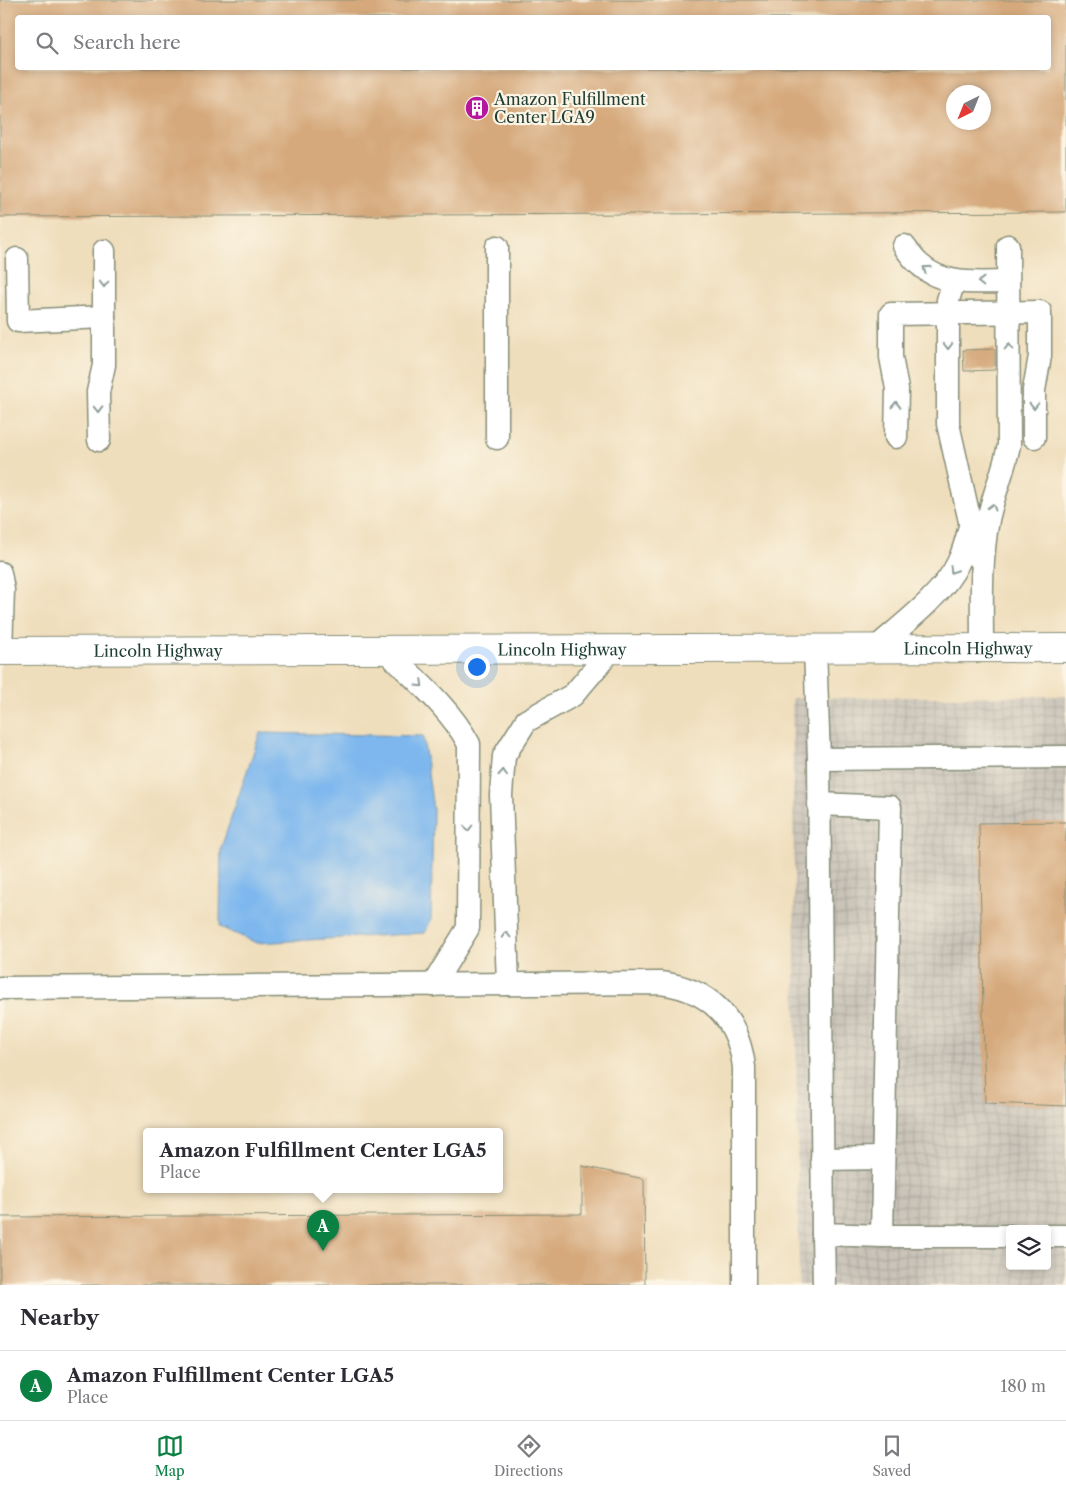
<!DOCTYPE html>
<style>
:root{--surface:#fff;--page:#f7f7f7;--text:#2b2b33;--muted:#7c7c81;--line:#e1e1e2;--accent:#0b8043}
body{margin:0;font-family:"Libre Caslon Text",serif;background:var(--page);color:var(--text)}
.controls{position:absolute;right:15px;bottom:15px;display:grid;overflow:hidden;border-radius:5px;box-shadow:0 2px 8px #0003}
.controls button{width:45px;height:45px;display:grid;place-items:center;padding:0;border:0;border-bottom:1px solid var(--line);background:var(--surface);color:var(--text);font:25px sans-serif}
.compass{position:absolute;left:946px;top:85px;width:45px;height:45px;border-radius:50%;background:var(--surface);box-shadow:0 2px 8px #0003;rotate:223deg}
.you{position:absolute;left:476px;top:666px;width:18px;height:18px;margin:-12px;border:4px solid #fff;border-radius:50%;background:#1a73e8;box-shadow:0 0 0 8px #1a73e833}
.badge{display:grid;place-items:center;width:32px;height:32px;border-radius:50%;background:var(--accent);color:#fff;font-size:16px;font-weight:700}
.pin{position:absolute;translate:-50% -41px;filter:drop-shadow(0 1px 2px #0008)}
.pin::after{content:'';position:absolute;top:26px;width:18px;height:15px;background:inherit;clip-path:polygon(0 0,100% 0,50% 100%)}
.popup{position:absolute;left:143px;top:1128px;width:360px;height:65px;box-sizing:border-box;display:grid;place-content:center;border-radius:5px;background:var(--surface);filter:drop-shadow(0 1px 4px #0005);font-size:16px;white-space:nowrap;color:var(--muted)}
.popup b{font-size:19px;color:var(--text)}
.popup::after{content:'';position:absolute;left:50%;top:100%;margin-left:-10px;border:10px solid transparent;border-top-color:var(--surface)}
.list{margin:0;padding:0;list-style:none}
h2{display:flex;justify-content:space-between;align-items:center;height:65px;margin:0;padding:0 20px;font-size:21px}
h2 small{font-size:16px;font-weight:400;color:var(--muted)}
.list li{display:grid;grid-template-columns:32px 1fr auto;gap:15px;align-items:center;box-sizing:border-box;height:70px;padding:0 20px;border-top:1px solid var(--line)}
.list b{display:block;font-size:19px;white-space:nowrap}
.list p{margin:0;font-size:16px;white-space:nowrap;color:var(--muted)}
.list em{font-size:16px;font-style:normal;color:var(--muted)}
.icon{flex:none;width:28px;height:28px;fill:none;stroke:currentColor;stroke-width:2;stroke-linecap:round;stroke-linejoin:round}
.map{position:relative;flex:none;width:1066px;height:1285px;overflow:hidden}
.search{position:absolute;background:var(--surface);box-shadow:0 2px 8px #0003;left:15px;right:15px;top:15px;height:55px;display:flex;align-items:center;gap:12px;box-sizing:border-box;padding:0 18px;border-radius:5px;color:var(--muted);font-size:19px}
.sheet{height:135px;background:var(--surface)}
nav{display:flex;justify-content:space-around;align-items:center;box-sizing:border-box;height:70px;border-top:1px solid var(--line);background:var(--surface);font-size:14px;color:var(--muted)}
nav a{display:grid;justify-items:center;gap:2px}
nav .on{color:var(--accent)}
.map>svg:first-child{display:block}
</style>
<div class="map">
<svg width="1066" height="1285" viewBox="0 0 1066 1285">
<defs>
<pattern id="industrial-grid" width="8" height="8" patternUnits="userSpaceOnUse" patternTransform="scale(1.25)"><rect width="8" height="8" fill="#c9c3b8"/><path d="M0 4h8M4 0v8" fill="none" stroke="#aca89f"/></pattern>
</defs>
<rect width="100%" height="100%" fill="#fcf5e5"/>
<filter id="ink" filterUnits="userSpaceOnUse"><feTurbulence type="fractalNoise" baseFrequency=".02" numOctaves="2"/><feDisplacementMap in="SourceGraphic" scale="10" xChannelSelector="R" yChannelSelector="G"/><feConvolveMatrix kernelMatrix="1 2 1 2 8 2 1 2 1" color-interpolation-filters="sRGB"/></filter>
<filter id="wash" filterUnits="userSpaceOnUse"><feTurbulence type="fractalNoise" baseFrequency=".0096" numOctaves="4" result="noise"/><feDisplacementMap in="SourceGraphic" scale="20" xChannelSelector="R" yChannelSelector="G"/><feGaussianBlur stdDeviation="1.12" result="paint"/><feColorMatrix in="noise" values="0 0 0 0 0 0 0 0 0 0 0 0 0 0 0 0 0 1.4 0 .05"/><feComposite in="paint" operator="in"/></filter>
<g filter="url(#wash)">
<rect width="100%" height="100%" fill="#efdebc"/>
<path fill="url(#industrial-grid)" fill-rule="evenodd" d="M 1066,696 L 1066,1285 L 799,1285 L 792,698 ZM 1010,1229 L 1047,1229 L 1047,1266 L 1010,1266 Z"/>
<polygon fill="#7db7ee" stroke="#4e7a91" points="260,733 423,736 433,810 431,920 425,933 257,943 220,927 221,848"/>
<g id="blocks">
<g fill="#d5a97b" fill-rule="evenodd">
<path d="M 0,0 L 1066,0 L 1066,212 L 0,217 ZM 18,18 L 1048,18 L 1048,68 L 18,68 ZM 954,92 L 984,92 L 984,122 L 954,122 Z"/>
<polygon points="995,349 995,370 964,371 963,350"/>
<polygon points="1066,822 1066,1106 985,1103 979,823"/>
<polygon points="582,1166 644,1179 645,1285 0,1285 0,1217 582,1214"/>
</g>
</g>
</g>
<g filter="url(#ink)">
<use href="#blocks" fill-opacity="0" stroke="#878e78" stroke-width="1"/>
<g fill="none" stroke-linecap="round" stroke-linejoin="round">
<g stroke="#878e78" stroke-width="25">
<g id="minor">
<path d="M 904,246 C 909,252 913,259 919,264 C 943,287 978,282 1008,282"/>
<polyline points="497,247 497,438"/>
<polyline points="17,259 18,321 104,317"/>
<polyline points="954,281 948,300 948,424 978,557"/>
<polyline points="896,437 897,389 891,357 891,314 1040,312 1040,356 1034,390 1034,437"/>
<polyline points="99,440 98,392 104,365 104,251"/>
<polyline points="0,573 3,590 1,651"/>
<polyline points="815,648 819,759 823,1234 882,1236 1010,1236"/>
<path d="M 876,648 C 902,625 943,595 958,563 C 964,551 967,538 970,526"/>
<path d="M 982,648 C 982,606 980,562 988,520 C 993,495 1004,471 1009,445 L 1008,246"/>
<path d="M 385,650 C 415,679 449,707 469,744 L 468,928 L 433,985"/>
<polyline points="819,759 1066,757"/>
<polyline points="819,804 890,807 882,1236"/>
<polyline points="508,984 501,795 504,756 526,721 573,695 612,649"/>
<path d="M 0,988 L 660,983 C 710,989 738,1018 744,1067 L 744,1285"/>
<polyline points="822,1159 883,1158"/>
<polyline points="823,1234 824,1285"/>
<polyline points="1047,1236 1066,1236"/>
</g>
</g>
<g stroke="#878e78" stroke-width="30">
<g id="major">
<path id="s1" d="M 0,651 L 1066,648"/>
</g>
</g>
<use href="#minor" stroke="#fff" stroke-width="22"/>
<use href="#major" stroke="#fff" stroke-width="28"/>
</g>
<defs><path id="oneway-chevron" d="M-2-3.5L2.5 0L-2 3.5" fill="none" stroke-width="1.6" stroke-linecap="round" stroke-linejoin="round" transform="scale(1.25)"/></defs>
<g stroke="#8f9e9a">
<use href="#oneway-chevron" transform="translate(926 269) rotate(-145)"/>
<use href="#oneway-chevron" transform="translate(981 282) rotate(-179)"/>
<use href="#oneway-chevron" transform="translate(104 284) rotate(90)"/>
<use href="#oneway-chevron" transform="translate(948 346) rotate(90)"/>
<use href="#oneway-chevron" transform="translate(1009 347) rotate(-90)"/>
<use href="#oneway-chevron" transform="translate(896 405) rotate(-89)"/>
<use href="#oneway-chevron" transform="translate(1034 406) rotate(90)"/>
<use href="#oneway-chevron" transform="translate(98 409) rotate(89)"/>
<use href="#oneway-chevron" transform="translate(992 507) rotate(-75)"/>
<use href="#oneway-chevron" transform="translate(953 570) rotate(122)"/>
<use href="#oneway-chevron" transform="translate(420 684) rotate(44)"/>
<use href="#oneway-chevron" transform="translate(503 773) rotate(-87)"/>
<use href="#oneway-chevron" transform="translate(468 828) rotate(90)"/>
<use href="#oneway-chevron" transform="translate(506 935) rotate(-92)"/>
</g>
</g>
<defs>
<g id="building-disc" transform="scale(1.25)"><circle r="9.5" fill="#b5179e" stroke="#fcf5e5"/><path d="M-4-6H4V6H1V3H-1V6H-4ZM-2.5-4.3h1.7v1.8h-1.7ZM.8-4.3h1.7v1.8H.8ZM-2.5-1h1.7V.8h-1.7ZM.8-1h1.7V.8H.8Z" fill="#fff"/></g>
</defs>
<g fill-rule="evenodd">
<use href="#building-disc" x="477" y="108"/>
</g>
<g text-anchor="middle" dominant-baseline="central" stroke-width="4.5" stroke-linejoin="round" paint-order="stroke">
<g font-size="16" fill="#1f3d34" stroke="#fcf5e5" text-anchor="start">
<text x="494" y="99">Amazon Fulfillment<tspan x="494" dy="18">Center LGA9</tspan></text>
</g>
<g font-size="16" fill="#1f3d34" stroke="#fcf5e5">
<text stroke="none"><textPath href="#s1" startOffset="968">Lincoln Highway</textPath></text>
<text stroke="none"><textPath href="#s1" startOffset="562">Lincoln Highway</textPath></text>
<text stroke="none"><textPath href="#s1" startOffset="158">Lincoln Highway</textPath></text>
</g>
</g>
</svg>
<div class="controls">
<button><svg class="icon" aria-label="layers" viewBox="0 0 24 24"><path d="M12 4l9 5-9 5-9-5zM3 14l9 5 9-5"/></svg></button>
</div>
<svg class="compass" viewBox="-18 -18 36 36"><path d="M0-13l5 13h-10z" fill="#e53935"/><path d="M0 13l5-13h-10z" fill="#7c7c81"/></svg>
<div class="you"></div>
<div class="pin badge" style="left:323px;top:1251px">A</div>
<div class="popup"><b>Amazon Fulfillment Center LGA5</b>Place</div>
<div class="search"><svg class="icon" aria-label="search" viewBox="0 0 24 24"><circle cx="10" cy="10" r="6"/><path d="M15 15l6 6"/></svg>Search here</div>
</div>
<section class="sheet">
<h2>Nearby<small></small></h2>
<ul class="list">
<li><span class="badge">A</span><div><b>Amazon Fulfillment Center LGA5</b><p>Place</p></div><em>180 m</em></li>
</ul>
</section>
<nav>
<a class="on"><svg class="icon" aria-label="map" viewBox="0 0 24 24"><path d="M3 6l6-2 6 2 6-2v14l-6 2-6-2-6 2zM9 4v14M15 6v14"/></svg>Map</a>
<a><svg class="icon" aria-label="directions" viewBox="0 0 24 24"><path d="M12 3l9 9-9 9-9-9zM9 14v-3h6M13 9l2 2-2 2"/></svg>Directions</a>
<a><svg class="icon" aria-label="saved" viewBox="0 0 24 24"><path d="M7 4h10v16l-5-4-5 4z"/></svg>Saved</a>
</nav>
